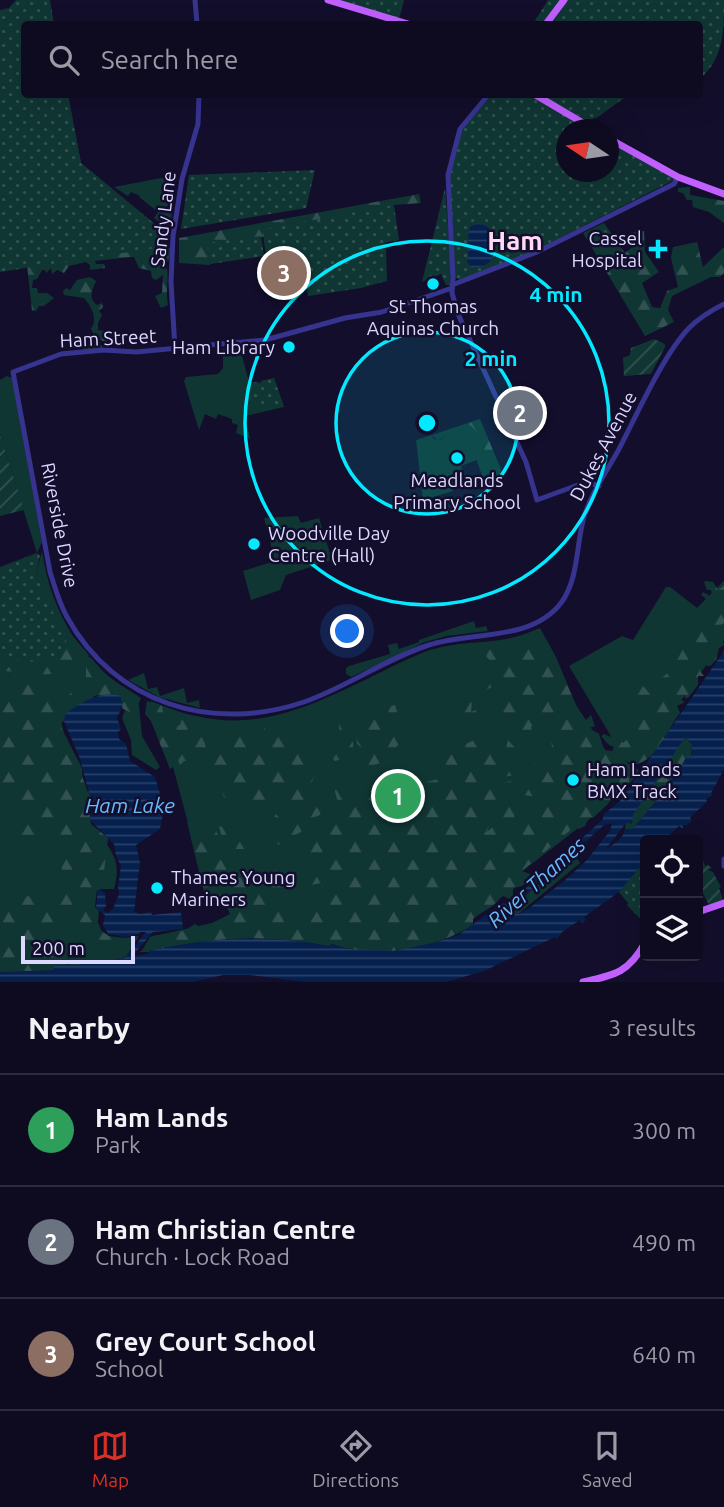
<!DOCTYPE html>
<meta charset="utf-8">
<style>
:root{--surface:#0e0a20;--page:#171329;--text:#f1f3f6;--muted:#9b9aa5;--line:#2e2b3e;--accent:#d93025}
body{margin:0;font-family:Ubuntu,sans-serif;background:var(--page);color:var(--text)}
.controls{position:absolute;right:21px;bottom:21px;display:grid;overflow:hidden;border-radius:7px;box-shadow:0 7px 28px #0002}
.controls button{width:63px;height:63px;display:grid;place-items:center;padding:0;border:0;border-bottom:2px solid var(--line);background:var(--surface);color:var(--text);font:35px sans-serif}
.compass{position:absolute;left:556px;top:119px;width:63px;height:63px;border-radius:50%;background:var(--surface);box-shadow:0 7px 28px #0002;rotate:283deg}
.scale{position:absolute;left:21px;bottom:18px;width:114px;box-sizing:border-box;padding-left:7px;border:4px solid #dcd8ff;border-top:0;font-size:19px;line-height:24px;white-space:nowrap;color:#dcd8ff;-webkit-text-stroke:5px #130e2b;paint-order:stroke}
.you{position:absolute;left:348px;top:632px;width:24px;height:24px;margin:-18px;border:5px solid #fff;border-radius:50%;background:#1a73e8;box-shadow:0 0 0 10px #1a73e833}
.badge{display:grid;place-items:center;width:46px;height:46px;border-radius:50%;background:var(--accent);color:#fff;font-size:23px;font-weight:700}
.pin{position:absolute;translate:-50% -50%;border:4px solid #fff;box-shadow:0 2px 7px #0006}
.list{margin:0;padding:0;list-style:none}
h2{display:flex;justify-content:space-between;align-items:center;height:91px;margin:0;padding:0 28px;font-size:30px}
h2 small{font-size:23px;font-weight:400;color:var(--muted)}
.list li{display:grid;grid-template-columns:46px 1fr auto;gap:21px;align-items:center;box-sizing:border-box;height:112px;padding:0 28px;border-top:2px solid var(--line)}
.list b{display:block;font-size:26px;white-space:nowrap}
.list p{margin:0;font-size:23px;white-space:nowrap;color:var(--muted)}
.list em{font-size:23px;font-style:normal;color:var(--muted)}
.icon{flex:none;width:38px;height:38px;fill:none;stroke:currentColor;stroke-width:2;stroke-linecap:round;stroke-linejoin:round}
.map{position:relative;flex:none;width:724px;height:982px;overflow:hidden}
.search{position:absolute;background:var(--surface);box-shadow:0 7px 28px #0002;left:21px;right:21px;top:21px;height:77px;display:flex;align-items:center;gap:18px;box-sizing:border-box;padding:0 24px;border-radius:7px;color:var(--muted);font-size:26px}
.sheet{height:427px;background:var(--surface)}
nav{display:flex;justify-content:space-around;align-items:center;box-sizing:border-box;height:98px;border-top:2px solid var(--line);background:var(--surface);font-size:19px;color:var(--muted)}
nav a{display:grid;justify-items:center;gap:4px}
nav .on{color:var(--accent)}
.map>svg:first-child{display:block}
</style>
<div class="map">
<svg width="724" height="982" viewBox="0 0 724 982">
<defs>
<pattern id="forest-firs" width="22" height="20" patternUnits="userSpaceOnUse" patternTransform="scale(1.75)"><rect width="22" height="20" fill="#103634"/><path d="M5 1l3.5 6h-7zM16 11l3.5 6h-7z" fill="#325252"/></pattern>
<pattern id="park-dots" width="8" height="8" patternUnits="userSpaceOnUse" patternTransform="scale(1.75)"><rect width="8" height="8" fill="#103634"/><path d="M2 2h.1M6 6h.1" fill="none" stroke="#325252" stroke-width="1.8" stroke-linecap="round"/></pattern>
<pattern id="garden-furrows" width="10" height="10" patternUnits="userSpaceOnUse" patternTransform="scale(1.75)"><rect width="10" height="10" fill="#103634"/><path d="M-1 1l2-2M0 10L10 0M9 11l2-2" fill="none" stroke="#325252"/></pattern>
<pattern id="water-rules" width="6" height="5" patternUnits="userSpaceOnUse" patternTransform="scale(1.75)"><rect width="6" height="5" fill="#05204d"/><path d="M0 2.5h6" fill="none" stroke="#294068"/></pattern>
</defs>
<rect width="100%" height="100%" fill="#130e2b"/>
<g fill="#103634">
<polygon points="177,175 170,229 154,218 158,212 139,197 140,196 131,192 128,196 114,187"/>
<polygon points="240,348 249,382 261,383 261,381 274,378 284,407 245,416 250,439 236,433 238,425 232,423 232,419 218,414 216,419 205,414 199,430 184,381 186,377 218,374 223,368 223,349"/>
<polygon points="7,376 12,378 42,542 37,553 0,435 0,380"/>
<path d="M 470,425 C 480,434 484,438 484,452 L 477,460 L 461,466 L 463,471 L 455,473 L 458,482 L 453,483 L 453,491 L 423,500 L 416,440 L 432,435 L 434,439 L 440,440 L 448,432 Z"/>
<polygon points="298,516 301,523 319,518 332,560 286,575 280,590 251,600 243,571 275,561 264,518"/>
<path d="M 42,551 C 51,612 82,666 138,696 L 142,736 L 160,767 L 156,770 L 132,755 L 131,740 L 122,718 L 126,708 L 113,691 L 94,696 L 61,721 L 64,733 L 82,768 L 83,784 L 94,801 L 86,816 C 101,844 125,851 114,889 L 101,889 L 93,893 C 93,902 94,908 96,916 C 104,945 113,939 139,936 L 126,957 L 109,961 L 0,972 L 0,659 L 19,660 L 61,632 L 36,575 Z"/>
<polygon points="724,581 724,640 653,740 618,748 569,666 622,636 633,640 666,587 670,587 697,608"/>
<polygon points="474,621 476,628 486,626 488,631 447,636 425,642 351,677 346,674 346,668 349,666 390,654 388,645 397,643 399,649 419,642 419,640"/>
<path d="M 540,628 L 556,657 L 576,705 L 606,751 L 639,770 L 635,778 L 595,815 L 520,873 L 524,880 L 509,893 L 476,911 L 332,928 L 286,926 L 217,934 L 141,952 L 150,937 L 212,923 L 230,914 L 224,901 L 208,898 L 172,763 L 151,701 C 238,739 291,716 371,677 C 390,668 410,657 430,650 C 457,641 487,644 515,637 C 523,635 532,631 540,628 Z"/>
<polygon points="144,673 148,689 157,687 160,696 184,688 187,703 199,700 200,708 159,697 128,680"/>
<polygon points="598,832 574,854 580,863 517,915 510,913 511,907 516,908 519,904 518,902"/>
</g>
<g fill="url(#forest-firs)">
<path d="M 24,94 L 68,95 L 81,163 L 163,231 L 170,249 L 169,260 L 162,265 L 167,269 C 169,281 165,290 168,305 L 161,308 L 155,296 L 162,293 L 163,275 L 156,280 L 152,278 L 151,271 L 139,268 L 134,257 L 131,257 L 95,261 L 96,264 L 104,264 L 105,268 L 90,270 L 90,265 L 86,262 L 69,266 L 64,273 L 57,270 L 52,274 L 51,268 L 46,273 L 45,270 L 42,270 L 37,279 L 33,280 L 32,288 L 37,288 L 38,293 L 47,293 L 54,298 L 44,306 L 39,306 L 36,311 L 32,311 L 27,265 L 0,240 L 81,179 Z"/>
<polygon points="690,187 690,195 724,201 724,223 709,212 693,207 692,200 687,200 683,193 678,192 678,188"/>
<polygon points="419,194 421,203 394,205 275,235 208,245 210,265 179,263 179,238"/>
<polygon points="604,223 625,253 634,246 629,233 644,231 645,252 659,272 642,283 652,307 660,308 667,291 678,287 671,258 673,247 697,242 703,267 724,247 724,273 720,277 711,277 672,296 668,310 674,322 645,336 583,233"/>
<path d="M 90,277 L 96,281 C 92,290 88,298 97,305 L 102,303 L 103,307 L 99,311 L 102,315 L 98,323 L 98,330 L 118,333 L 118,339 L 106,342 L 100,340 L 97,343 L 103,346 L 101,350 L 85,351 L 80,345 L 83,343 L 92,344 L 94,335 L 91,329 C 98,319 92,307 84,298 L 64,295 L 63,291 L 66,288 L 70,290 L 77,280 Z"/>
<path d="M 480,419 L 505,479 L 499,481 L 497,485 L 493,484 L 493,490 L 488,491 L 476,459 L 484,452 C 484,438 479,434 470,425 L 453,431 L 452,436 L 448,433 L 438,441 L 432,435 Z"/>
<polygon points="706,581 713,582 718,590 724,586 724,592 717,595 724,602 724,623 717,627 712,625 714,618 709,608 713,604 701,595 703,592 712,597 711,590 707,590 704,582"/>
<path d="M 700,630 L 713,635 L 716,630 L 720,632 L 724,645 L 719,648 L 716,660 L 710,666 L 703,665 L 700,667 L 700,671 L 704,676 L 698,676 L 698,685 L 688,698 L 685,698 L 684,694 L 680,697 L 681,700 L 685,702 L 677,706 L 680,713 C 666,730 660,759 634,765 L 624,760 L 631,766 L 629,772 L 634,774 L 633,777 L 629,777 L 629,785 L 619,793 L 617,792 L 616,784 L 608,804 L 593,818 L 589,817 L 585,826 L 579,829 L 574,827 L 522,871 L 533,875 C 529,883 522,888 513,887 L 513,896 L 509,899 L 502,895 C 496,907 482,911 473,919 L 473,925 C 435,949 377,960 332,944 L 329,946 C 262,934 218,937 152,950 L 149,952 L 139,952 L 147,947 L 152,936 L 184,931 L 195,924 L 200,927 L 235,920 L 230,899 L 204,892 L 187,822 L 213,824 L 220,840 L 222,838 L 219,826 L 225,828 L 230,817 L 236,821 L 236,832 L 246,829 L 251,834 L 253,839 L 244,849 L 233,849 L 235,853 L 240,856 C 240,876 250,881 269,883 C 276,884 277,887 284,887 L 287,908 L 317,911 C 325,903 325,894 321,883 L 311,885 L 307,888 L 303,880 L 310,874 L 302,863 L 304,838 L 326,832 L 329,818 L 325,813 L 329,801 L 339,806 L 334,788 L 326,788 L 325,781 L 337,777 L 337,767 L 340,770 L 341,778 L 348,784 L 344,788 L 353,796 L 372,782 L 383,796 L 393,817 L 404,809 L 404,798 L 416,784 L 440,779 L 448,768 L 440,755 L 486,735 L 493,760 L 504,756 L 508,740 L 523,757 L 514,775 L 504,777 L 502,783 L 511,781 L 505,798 L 497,796 L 487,832 L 495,825 L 509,805 L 517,805 L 514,813 L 515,825 L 523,828 L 523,809 L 540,810 L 552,790 L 538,797 L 517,794 L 540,753 L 553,751 L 550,737 L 554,727 L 552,719 L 546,719 L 544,729 L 531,726 L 532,735 L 521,742 L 512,738 L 514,726 L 503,718 L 494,718 L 479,705 L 480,698 L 486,696 L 494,704 L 504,693 L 494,686 L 484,691 L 482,685 L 499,672 L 486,656 L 489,645 L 511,645 L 516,649 L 526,641 L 535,641 L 559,667 L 581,716 L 586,720 L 591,715 L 595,726 L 589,728 L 599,734 L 604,750 L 612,751 L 614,747 L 609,745 L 601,736 L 604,734 L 611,737 L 616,734 L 623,743 L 629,738 L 625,733 L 619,731 L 611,720 L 613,715 L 621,715 L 630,728 L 635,725 L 642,709 L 639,699 L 636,697 L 635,693 L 638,690 L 636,688 L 636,684 L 643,686 L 651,695 L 657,686 L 655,683 L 650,683 L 651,675 L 660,679 L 668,673 L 665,665 L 667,662 L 676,662 C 682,652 686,639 698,639 L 697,631 Z"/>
<path d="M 65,633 L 70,633 L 89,655 L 86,659 L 77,661 C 67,671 50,677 36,673 L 33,678 L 61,700 L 79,688 L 80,680 L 86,681 L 86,661 L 90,657 L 108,677 L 141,698 L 135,711 L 130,712 L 123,709 L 119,699 L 95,695 C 88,706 70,712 60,725 L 86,786 L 91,824 L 108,838 L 102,888 L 97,888 L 95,907 L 99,911 L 97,928 L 109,936 L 133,939 L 130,946 L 113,948 L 73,943 L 71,926 L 62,930 L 54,920 L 58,913 L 54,906 C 66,878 66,862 47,838 L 33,848 L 20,844 L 21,808 L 0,805 L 0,698 L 21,702 L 21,693 L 13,679 L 15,675 L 23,672 L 0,671 L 0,659 L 39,660 Z"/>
<polygon points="467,693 474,695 469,699 472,703 471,712 476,710 478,713 471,724 446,712 446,709 452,706 453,697"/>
<polygon points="147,701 162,706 168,742 176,765 170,769 151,721 145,714"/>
<path d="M 395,705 C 400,723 408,740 390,753 L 390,760 L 361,769 L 359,765 L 363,759 L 364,750 L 357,744 L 355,720 L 360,713 L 370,718 L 377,715 L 384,718 L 388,716 L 389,707 Z"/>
<path d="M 183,716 L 188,723 L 200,727 L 207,751 L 204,757 L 208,760 L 208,757 L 217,757 L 217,748 L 239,732 L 256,735 L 259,739 L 264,739 L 264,727 L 295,736 L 315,774 L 308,791 L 305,790 L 303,793 C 306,800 316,803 323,801 L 320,815 L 306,820 L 301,832 L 283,841 L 279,845 L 273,839 L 275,814 L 284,821 L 289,820 L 291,816 L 283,800 L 272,806 L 249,809 L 224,797 L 219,784 L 217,765 L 211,769 L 199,769 L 195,774 L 195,766 L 201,757 L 197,757 L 194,761 L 184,761 L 180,765 L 175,753 L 174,727 L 180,725 Z"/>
<path d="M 339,722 L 349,723 L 349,735 C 355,742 354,748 350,757 L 335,761 L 330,756 L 331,748 L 339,747 Z"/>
<path d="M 685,737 L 692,744 L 691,757 L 687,756 C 681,768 673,781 662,788 L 661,795 L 633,829 L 625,829 L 626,822 Z"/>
<polygon points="15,889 47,906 47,912 53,921 49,933 52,940 41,946 33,946 35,948 56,953 55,957 48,961 50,963 111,955 117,961 51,975 0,974 0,906 2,903 0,893"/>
</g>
<g fill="url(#park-dots)">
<polygon points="16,0 50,0 54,24 24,24 24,94 68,95 81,163 163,231 170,231 168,246 0,272 0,10 9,8"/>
<polygon points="336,0 404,0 399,19"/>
<path d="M 548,0 L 724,0 C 724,31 724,58 700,79 L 700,24 L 533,24 Z"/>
<polygon points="492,95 529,95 592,129 566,130 566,172 608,172 609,139 673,177 674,180 526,255 461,281 455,277 450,176 461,130"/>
<polygon points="540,95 628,95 598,117 588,121"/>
<polygon points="315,170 306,208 181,229 189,175"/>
<polygon points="445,188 451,269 450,285 446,285 441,274 422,282"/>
<polygon points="394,205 399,240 383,243 386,244 387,281 361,288 308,296 306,280 298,281 293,255 266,256 263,234 270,228"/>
<polygon points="261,236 264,256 210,264 207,243"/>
<polygon points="274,378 284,407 251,402 254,382 261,383 261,381"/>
<polygon points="37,553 40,555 36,575 67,643 60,655 38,662 0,659 0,567"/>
<polygon points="640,867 645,875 645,924 627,905 628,903 618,891"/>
</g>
<g fill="url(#garden-furrows)">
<polygon points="654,339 665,344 665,347 651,374 624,376 623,358 630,355 631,348"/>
<polygon points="0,435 24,510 0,516"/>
<polygon points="701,858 703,860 705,866 708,865 712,868 708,870 713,872 721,887 719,888 723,900 709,905 698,884 700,879 698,874 698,860"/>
</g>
<g fill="url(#water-rules)" fill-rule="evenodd">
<path d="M 478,223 L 488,227 C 497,247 499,267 472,268 L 467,262 C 470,250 466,239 470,227 Z"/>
<path d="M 724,651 L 724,769 L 711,793 L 713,795 L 706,799 L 707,801 C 703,808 695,810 690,818 L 692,821 L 687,825 L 683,825 L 683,829 L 679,826 L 664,840 L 645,840 L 645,861 L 619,892 L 584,917 L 586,920 L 582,923 L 580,920 L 562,932 L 557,939 L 555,937 L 484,971 L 446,982 L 307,982 L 250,975 L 223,975 L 193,982 L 0,982 L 0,972 L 54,970 L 54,966 L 70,964 L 70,966 L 125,958 L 146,932 L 140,932 L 139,934 L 126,937 L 108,934 L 103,925 L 105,915 L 96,908 L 98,888 L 105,893 L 106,906 L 103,910 L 107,913 L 113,909 L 119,894 L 118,887 L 121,866 L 116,856 L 114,844 L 90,820 L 91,813 L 98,804 L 89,793 L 80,759 L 64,721 L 65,714 C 80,703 101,690 120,696 L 123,704 L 117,718 L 121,729 L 118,732 L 119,739 L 126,744 L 130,761 L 155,777 L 164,807 L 160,829 L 136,845 L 140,863 L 134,912 L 140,914 L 151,912 L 152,915 L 181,912 L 183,929 L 153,932 L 134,954 L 135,956 L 147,954 L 152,950 C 218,937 262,934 329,946 L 332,944 L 348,949 L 395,951 L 437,942 L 458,935 L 503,903 L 509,903 L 591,830 L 603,819 L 603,815 L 621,800 ZM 685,737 L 692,744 L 691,757 L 687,755 C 681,769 672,780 662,788 L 661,795 L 633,829 L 625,829 C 623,841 613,843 605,850 L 626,823 L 632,824 L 633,815 ZM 612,823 L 610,831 L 586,861 L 564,881 L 532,906 L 519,914 L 511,913 L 512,907 L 604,825 Z"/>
</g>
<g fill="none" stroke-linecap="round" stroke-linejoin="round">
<g stroke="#36348f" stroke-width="5">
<polyline points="195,0 197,24"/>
<polyline points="489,94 460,129 448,175 453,278 452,293 458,314 526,462 537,500 586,482 599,486"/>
<polyline points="452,285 537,252 674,184 678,177"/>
<path d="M 452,288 L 382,312 L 345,318 L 265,340 L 136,352 L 104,350 L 61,354 L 13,372 L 50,572 C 55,588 59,603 67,617 C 115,704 212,733 304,702 C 347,687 385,659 429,645 C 471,631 531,642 561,603 C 579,579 576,544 584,517 C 591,494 606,472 618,451 C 637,415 663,355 689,328 C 699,318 712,310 724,304"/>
<polyline points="175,349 171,282 173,236 182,179 198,124 199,94"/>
<polyline points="724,859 724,866"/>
</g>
<g stroke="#c15fff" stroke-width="7">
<polyline points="328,0 408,24"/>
<polyline points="546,24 564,0"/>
<polyline points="534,94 595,130"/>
<polyline points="608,138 678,177 724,194"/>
<polyline points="698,912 724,903"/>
<path d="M 583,982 C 615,975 628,973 645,943"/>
</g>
</g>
<circle cx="427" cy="423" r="91" fill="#04e9ff" fill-opacity=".12"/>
<g fill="none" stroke="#04e9ff" stroke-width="3.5">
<circle cx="427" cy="423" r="91"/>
<circle cx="427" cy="423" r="182"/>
</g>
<g fill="#04e9ff" stroke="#130e2b" stroke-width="2.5">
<path d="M654.5 238.5h7v7h7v7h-7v7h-7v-7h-7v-7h7z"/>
<circle cx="433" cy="284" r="7"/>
<circle cx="289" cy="347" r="7"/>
<circle cx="457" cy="458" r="7"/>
<circle cx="254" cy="544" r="7"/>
<circle cx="573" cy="780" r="7"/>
<circle cx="157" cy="888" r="7"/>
</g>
<g text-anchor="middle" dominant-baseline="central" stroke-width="5" stroke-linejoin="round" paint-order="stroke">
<g font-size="19" fill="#dcd8ff" stroke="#130e2b">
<text transform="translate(163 219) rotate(-83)">Sandy Lane</text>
<text transform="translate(108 338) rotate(-3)">Ham Street</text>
<text transform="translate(603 446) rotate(-62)">Dukes Avenue</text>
<text transform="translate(60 525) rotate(79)">Riverside Drive</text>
</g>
<g font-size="19" fill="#dcd8ff" stroke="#130e2b" text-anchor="start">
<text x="642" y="238" text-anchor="end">Cassel<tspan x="642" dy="22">Hospital</tspan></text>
<text x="433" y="306" text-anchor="middle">St Thomas<tspan x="433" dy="22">Aquinas Church</tspan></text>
<text x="275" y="347" text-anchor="end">Ham Library</text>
<text x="457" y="480" text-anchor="middle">Meadlands<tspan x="457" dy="22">Primary School</tspan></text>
<text x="268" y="533">Woodville Day<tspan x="268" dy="22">Centre (Hall)</tspan></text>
<text x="587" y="769">Ham Lands<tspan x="587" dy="22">BMX Track</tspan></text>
<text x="171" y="877">Thames Young<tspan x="171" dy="22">Mariners</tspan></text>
</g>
<g font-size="21" font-style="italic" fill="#66baff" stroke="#130e2b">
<text x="130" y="805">Ham Lake</text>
<text transform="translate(536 882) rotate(-42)">River Thames</text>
</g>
<g font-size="26" font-weight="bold" fill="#ffdaf2" stroke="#130e2b">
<text x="515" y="240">Ham</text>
</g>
</g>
<circle cx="427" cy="423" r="10" fill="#04e9ff" stroke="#130e2b" stroke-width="3.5"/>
<g font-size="21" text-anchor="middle" font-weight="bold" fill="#04e9ff" stroke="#130e2b" stroke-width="5" stroke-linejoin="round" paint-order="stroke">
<text x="556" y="302">4 min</text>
<text x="491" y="366">2 min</text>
</g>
</svg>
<div class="controls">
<button><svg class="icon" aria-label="locate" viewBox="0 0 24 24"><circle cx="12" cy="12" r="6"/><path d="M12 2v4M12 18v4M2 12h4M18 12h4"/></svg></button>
<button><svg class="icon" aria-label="layers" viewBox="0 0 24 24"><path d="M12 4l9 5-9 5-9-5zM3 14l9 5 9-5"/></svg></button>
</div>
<svg class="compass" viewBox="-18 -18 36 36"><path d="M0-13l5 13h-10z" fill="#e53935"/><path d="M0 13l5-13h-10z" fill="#9b9aa5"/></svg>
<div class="scale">200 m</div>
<div class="you"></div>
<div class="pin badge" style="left:398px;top:796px;background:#2e9e5b">1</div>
<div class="pin badge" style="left:520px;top:413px;background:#6b7280">2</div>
<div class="pin badge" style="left:284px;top:273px;background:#8d6e63">3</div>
<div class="search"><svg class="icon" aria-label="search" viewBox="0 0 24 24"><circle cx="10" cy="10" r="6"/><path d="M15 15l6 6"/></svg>Search here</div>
</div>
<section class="sheet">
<h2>Nearby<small>3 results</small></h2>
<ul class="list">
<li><span class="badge" style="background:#2e9e5b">1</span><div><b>Ham Lands</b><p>Park</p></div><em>300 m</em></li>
<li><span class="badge" style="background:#6b7280">2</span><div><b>Ham Christian Centre</b><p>Church · Lock Road</p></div><em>490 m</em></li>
<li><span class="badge" style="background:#8d6e63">3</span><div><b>Grey Court School</b><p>School</p></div><em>640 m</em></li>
</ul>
</section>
<nav>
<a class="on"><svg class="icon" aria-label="map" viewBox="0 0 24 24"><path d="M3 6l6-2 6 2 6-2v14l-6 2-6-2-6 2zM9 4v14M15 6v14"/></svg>Map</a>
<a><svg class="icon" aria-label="directions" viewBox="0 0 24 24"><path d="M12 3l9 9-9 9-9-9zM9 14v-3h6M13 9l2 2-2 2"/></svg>Directions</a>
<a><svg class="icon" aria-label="saved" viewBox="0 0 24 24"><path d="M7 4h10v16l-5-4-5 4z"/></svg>Saved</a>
</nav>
